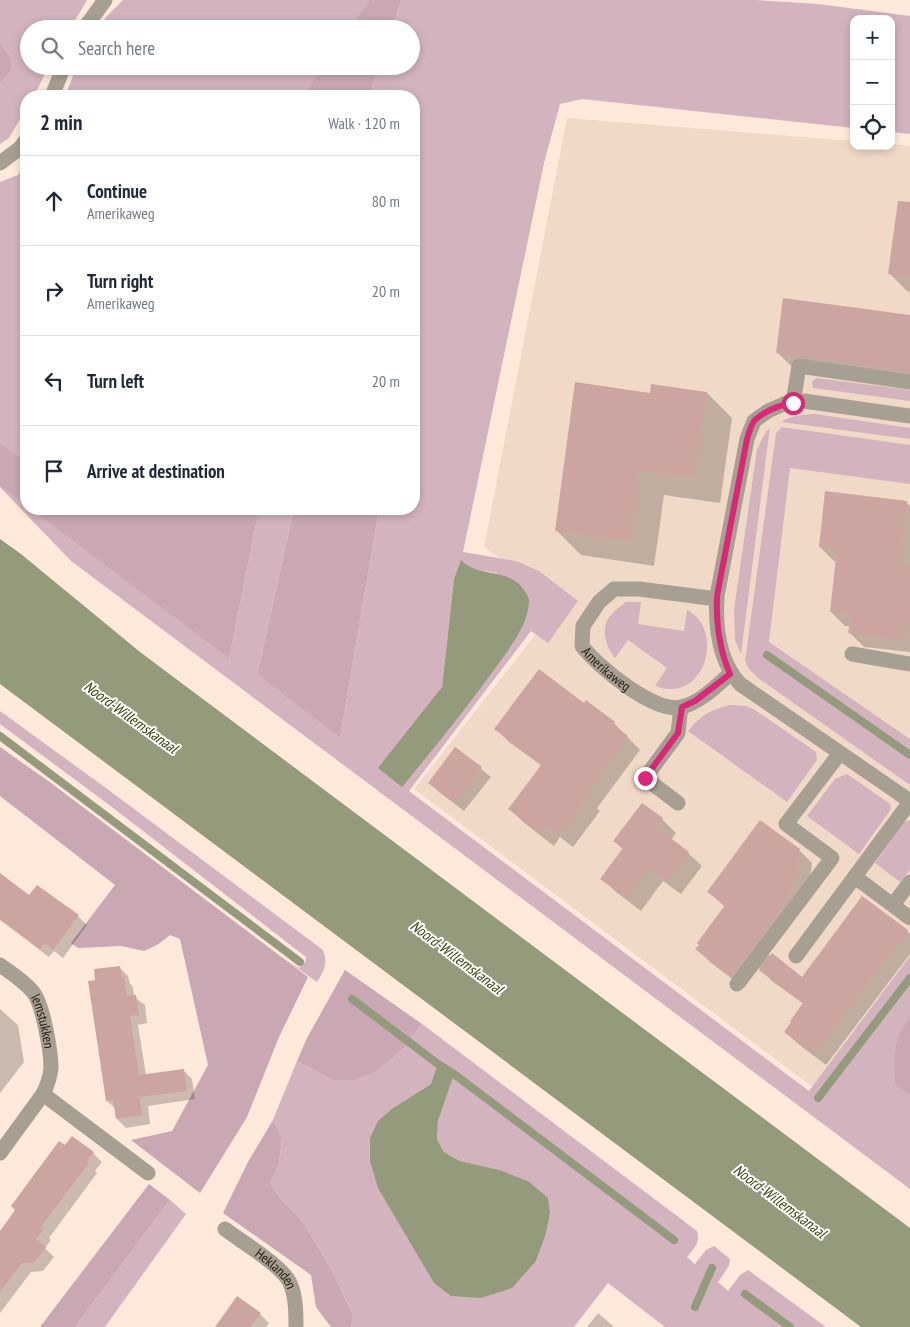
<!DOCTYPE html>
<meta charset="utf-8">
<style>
:root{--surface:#fff;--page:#f6f6f7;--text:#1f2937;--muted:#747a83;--line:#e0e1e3}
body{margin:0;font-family:"PT Sans Narrow",sans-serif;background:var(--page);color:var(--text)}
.controls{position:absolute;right:15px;top:15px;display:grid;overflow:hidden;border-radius:10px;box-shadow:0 2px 8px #0003}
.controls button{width:45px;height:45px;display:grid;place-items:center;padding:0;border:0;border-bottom:1px solid var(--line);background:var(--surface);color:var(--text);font:25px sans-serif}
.stop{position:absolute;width:15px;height:15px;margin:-11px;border:4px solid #db2777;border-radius:50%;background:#fff}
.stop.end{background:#db2777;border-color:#fff;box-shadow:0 1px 5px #0008}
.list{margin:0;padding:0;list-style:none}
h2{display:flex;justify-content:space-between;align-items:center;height:65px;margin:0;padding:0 20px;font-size:21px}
h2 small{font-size:16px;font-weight:400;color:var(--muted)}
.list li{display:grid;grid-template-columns:32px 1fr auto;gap:15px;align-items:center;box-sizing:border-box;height:90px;padding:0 20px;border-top:1px solid var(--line)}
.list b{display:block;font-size:19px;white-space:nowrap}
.list p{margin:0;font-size:16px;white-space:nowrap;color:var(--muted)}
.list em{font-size:16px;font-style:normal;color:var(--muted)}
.icon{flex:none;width:28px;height:28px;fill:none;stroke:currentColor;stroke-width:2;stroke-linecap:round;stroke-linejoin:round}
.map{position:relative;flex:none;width:910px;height:1327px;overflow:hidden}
.search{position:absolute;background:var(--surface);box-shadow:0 2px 8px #0003;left:20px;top:20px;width:400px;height:55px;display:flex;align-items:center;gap:12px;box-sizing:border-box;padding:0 18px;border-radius:28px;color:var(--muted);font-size:19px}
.panel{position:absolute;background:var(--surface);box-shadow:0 2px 8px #0003;left:20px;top:90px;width:400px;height:425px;border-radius:20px}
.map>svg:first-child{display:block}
</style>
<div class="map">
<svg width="910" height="1327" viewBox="0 0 910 1327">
<rect width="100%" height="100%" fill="#fee9db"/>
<polygon fill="#f1d9c8" points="567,118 854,141 854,146 891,146 891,144 910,146 910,1160 414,789 561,602 484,547"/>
<g fill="#d3b3bd" fill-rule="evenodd">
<polygon points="0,0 87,0 70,29 29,29 29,66 49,66 34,96 26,96 26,109 9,138 0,144 0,83 11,71 11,57 0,43"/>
<polygon points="123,0 369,0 349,29 99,29 106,17"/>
<path d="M 401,0 L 756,0 L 818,4 L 910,16 L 910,134 L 891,132 L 891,19 L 854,19 L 854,128 L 582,99 L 560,104 L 544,163 L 463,552 L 516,561 L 539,571 L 578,601 L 548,643 L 531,631 L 409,791 L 809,1091 L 910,956 L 910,1189 L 71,561 L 0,487 L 0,486 L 26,506 L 26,509 L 30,509 L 229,659 L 259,509 L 294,509 L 257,675 L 340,738 L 379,509 L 414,509 L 414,96 L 369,96 L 379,66 L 411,66 L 411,29 L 392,29 ZM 461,561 L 467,568 L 497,573 L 402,786 L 434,699 L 442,687 L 454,579 Z"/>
<polygon points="77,66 323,66 302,96 65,96"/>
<polygon points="26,163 26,461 0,443 0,182 18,175"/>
<polygon points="817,378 910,390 910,401 813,388 812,381"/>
<path d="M 815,414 L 910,428 L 910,439 L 781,422 C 792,415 802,415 815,414 Z"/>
<polygon points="770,427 741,654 735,640 734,610 757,449 763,437"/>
<polygon points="782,427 910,445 910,484 790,468 769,642 910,739 910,785 758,678 749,669 745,661 776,433"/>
<path d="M 626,602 L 641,602 L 638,624 L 684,631 L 687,610 C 726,630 705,705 655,686 L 667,668 L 628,640 L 615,658 C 606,647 600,629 610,616 C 614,611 621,606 626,602 Z"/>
<path d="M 730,705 L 746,706 L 755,710 L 816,752 L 817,760 L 787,802 L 688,731 C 701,715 710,710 730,705 Z"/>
<path d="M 0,711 L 110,791 L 323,950 C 328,963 324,971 317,982 L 286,960 L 299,968 L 306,961 L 306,957 L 112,807 L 0,724 Z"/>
<polygon points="847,774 890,804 891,809 859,854 807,816 835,779"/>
<polygon points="910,820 910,870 900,882 875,863 904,822"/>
<path d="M 422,1024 L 697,1231 C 701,1242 694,1248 687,1257 L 695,1264 L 706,1250 L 714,1246 L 730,1259 L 729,1266 L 718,1282 L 728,1291 L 740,1275 L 748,1270 L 826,1327 L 665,1327 L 608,1283 L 574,1327 L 351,1327 L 353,1315 L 331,1269 L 304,1223 L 279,1197 L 270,1183 L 279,1164 L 282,1140 L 273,1120 L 297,1061 L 332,1080 L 355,1080 L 376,1072 L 403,1049 ZM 431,1084 L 450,1084 L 438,1121 L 437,1139 L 444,1152 L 460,1161 L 500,1170 L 528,1181 L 550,1213 L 546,1234 L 536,1261 L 393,1108 Z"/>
<polygon points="170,1200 186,1214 105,1327 75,1327"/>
</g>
<g fill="#caa8b3">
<polygon points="369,0 401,0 392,29 349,29"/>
<polygon points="0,43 11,57 11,71 0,83"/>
<polygon points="323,66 379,66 369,96 302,96"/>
<polygon points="0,443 26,461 26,506 0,486"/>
<polygon points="30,509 259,509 229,659"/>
<polygon points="294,509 379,509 340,738 257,675"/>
<polygon points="0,747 51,783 308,977 279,1037 247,1117 200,1193 131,1140 172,1131 208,1065 180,939 170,935 157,945 144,951 121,946 78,948 71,943 115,885 0,796"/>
<polygon points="345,970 422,1024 403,1049 376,1072 355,1080 332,1080 297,1061 307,1038"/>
<path d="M 910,1019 L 910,1094 L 908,1094 L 895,1084 C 894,1061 892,1036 910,1019 Z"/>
<polygon points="273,1120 282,1139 279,1164 270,1183 279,1197 304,1223 331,1269 353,1315 351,1327 331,1327 316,1307 311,1275 223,1213 248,1162"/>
<polygon points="149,1184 170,1200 75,1327 40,1327"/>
</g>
<g fill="#949a7c">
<polygon points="0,539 21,554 140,652 910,1228 910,1327 861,1327 0,684"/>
<path d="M 461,560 C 477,578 509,567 524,590 C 526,593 530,599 529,603 C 527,628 507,651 494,670 C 465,710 434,748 402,787 L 378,768 L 442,687 L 454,579 Z"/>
<polygon points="438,1064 454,1074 438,1121 437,1139 444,1152 460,1161 500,1170 528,1181 548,1198 550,1213 546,1234 536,1261 512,1288 481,1298 451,1296 434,1283 378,1188 370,1161 370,1138 378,1121 393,1108 431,1084"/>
</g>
<g fill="#0003">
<polygon points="910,227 910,292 907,291 889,273"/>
<polygon points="910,316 910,386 795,370 777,352"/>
<polygon points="707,393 732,418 720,503 664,495 654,566 581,555 556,530 651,394"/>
<polygon points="906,502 910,506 910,652 864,647 850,633 850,626 845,626 831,612 837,561 834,561 820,547"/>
<polygon points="614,723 640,750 597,808 600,811 573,847 560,837 554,846 523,822 510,809 542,766 509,742 496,729"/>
<polygon points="456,748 491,777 464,811 439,792 430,783"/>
<polygon points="642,804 662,819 676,833 671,840 688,853 702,866 681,894 663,881 641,911 616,892 602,878 623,850 615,841"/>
<polygon points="799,850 812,863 809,886 768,954 771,957 802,978 907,931 910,934 910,954 826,1065 797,1043 786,1032 804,1004 773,982 759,968 744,988 710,962 697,949 725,907 708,891"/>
<polygon points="0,875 30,897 78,916 87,925 63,958 54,951 49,957 0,920"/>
<polygon points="119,967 128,976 130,984 133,987 134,997 145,1005 147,1023 138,1025 146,1075 183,1070 192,1079 195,1099 148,1106 150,1124 126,1128 117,1119 116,1109 107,1101 97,981"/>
<polygon points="0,1009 18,1025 24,1062 0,1093"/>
<polygon points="66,1147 93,1153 102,1162 95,1171 97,1173 49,1238 51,1240 45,1248 54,1257 43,1271 31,1272 0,1313 0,1233"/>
<polygon points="598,1313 613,1326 614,1327 587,1327"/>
<polygon points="260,1314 269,1323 266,1327 216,1327"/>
</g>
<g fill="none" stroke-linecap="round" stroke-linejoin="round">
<g stroke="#949a7c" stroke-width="8">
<polyline points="767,655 910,755"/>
<polyline points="0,736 300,962"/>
<polyline points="352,999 438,1064 454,1074 674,1240"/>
<polyline points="818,1098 910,978"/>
<polyline points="745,1294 790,1327"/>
<polyline points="695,1307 712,1268"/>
</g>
</g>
<g fill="#cda5a0">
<polygon points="898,201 910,202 910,277 888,274"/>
<polygon points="783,298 910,315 910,371 776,353"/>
<polygon points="575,382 650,393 651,384 707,392 695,478 639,470 630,541 555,531"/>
<polygon points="825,491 907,501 899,564 910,565 910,621 907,621 905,640 848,633 851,614 830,612 837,549 819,547"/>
<polygon points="539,669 584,703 586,700 615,722 613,725 628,736 584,795 587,797 559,835 547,825 541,834 508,809 542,764 494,729"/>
<polygon points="455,747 482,767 455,803 428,783"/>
<polygon points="642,803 663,818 656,827 689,852 667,881 649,868 626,898 600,879 623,848 613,841"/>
<polygon points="760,820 800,849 797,873 786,900 731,976 695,949 699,945 697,943 725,905 707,892"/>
<polygon points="0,873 29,895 37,885 79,915 53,950 44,943 40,949 0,919"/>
<polygon points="862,896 908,930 813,1054 784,1032 791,1022 790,1021 803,1003 759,970 772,953 802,977"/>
<polygon points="120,966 122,977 124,977 127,996 136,995 139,1015 130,1016 139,1075 184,1069 187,1091 139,1097 142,1115 116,1119 113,1100 106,1101 88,981 95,980 94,969"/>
<polygon points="72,1136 94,1152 87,1161 89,1163 40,1228 43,1230 36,1239 46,1247 34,1263 22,1263 0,1292 0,1231 15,1210 11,1206 59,1141 65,1145"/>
<polygon points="237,1296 261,1313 250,1327 215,1327"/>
</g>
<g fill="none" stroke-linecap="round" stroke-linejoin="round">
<g stroke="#a7a092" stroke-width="15">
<polyline points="84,29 105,0"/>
<polyline points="52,96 64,66"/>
<polyline points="0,163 20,148 26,140"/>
<polyline points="793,403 799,366 910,382"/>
<path d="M 910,416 L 804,401 L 784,404 L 768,411 L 754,421 L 747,439 L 717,596 C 715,627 718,660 740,684 L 910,801"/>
<path id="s1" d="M 717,599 L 639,589 L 614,589 L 599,602 L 583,626 L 582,646 C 598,667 655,714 682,707 C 701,702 716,686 730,674"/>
<polyline points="852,654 910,664"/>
<polyline points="678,803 645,778 678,733 681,707"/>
<polyline points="855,877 910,918"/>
<polyline points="893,905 910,882"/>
<polyline points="796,956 910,802"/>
<path id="s2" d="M 0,965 C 11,973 24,981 33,992 C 43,1004 51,1052 51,1068 C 50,1078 47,1086 43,1094"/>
<polyline points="737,984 832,858 786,824 840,753"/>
<polyline points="0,1153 43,1094 148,1173"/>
<path id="s3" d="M 225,1229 C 242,1242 279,1264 289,1281 C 296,1294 296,1313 296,1327"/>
</g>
</g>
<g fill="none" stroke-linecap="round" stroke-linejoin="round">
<path stroke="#db2777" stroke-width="6" d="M 645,778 L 678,733 L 682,707 L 695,701 L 730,674 C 719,649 716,624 717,596 L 747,439 C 749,433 751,424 755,420 C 765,411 780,405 793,403"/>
</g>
<g text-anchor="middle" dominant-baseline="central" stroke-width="4" stroke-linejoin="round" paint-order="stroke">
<g font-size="14" fill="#271b12" stroke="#fff">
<text stroke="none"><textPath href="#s1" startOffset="206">Amerikaweg</textPath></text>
<text stroke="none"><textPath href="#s2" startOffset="74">Iemstukken</textPath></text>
<text stroke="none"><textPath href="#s3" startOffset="65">Heklanden</textPath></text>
</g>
<g font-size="15" font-style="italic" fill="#3a400b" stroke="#fff">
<text transform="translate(131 717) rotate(36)">Noord-Willemskanaal</text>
<text transform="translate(457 957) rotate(37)">Noord-Willemskanaal</text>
<text transform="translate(780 1201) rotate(37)">Noord-Willemskanaal</text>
</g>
</g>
</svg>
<div class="controls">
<button>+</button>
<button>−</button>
<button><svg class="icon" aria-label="locate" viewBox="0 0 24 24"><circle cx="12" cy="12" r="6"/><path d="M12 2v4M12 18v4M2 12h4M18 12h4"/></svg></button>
</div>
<div class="stop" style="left:793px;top:403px"></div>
<div class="stop end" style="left:645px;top:778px"></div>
<div class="search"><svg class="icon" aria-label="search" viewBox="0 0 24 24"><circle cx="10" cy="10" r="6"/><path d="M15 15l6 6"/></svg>Search here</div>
<section class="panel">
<h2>2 min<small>Walk · 120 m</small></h2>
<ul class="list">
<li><svg class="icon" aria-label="ahead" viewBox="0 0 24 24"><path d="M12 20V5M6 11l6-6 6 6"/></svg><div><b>Continue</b><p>Amerikaweg</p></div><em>80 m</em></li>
<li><svg class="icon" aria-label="right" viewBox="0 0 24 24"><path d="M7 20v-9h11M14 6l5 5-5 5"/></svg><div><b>Turn right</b><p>Amerikaweg</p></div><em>20 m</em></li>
<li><svg class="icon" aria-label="left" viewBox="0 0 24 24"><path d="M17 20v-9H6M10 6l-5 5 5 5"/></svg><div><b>Turn left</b></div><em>20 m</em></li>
<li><svg class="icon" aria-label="arrive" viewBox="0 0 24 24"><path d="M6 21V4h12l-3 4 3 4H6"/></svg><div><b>Arrive at destination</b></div></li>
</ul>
</section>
</div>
